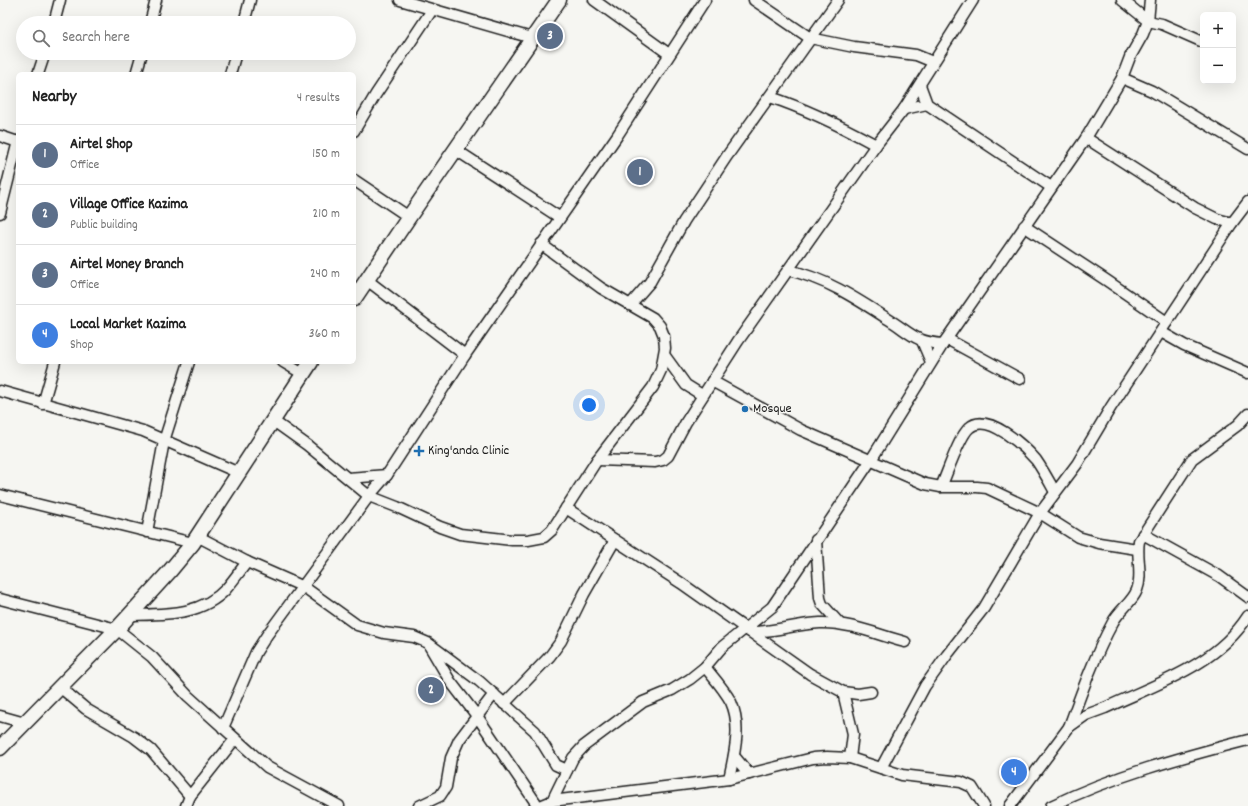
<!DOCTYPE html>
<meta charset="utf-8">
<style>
:root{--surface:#fff;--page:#f2f2f2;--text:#222;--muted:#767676;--line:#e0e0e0;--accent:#1f6fb2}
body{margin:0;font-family:Dekko,sans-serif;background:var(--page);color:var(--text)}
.controls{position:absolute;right:12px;top:12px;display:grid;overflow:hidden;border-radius:6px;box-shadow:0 4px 16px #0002}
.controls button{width:36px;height:36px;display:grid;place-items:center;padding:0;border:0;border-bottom:1px solid var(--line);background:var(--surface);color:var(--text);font:20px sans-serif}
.you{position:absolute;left:589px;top:405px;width:14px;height:14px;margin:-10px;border:3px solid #fff;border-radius:50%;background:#1a73e8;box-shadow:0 0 0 6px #1a73e833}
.badge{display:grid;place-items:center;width:26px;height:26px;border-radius:50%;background:var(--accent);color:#fff;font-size:13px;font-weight:700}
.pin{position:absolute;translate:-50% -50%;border:2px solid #fff;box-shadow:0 1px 4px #0006}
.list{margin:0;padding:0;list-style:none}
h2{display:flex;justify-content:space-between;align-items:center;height:52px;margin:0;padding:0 16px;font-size:17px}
h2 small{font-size:13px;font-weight:400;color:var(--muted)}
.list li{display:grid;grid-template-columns:26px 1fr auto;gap:12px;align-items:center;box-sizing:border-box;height:60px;padding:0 16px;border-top:1px solid var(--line)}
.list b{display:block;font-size:15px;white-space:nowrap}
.list p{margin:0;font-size:13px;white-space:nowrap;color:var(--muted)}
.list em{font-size:13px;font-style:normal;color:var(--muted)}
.icon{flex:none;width:22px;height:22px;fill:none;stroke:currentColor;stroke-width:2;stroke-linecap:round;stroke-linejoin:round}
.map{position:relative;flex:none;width:1248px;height:806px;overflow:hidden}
.search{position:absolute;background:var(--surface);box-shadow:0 4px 16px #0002;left:16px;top:16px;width:340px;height:44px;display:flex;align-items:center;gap:10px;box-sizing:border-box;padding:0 14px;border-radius:22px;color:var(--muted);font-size:15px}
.panel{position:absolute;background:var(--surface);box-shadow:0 4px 16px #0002;left:16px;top:72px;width:340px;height:292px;border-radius:6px}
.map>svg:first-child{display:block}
</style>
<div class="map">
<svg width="1248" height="806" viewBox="0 0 1248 806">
<rect width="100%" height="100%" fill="#f6f6f2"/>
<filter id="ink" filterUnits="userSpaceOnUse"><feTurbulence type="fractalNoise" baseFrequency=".025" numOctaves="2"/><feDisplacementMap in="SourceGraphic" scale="8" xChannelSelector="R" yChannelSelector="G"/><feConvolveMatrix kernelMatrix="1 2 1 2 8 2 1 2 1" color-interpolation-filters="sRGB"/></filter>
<g filter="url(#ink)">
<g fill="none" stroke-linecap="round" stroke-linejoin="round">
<g stroke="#1c1c1c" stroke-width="13">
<g id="street">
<polyline points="400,0 532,38"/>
<polyline points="594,0 669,54"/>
<polyline points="754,0 810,38 854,47 916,55 933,62"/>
<polyline points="1122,0 1148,21 1162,24 1203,42"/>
<polyline points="54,23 60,0"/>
<polyline points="150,23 156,0"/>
<polyline points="244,23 250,0"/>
<polyline points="38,74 45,53"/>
<polyline points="136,74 142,53"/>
<polyline points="230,74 236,53"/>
<polyline points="1122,78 1152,91 1248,149"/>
<polyline points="920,85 927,104 1051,187"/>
<path d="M 770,97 C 807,109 841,126 876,145"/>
<polyline points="904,109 927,104"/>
<polyline points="354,131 376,94 432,10"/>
<polyline points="0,136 18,142"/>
<polyline points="1086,138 1195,208 1217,219 1232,223"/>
<polyline points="456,150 559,217"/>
<polyline points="354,180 409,217"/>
<polyline points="0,213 18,141"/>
<polyline points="1024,226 1106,280 1167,322"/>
<path d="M 788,270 C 825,278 857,299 888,319 C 911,333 914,342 943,344"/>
<polyline points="367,280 465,355"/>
<polyline points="630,305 650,282 684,221 727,156 838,0"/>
<polyline points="1161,332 1184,345 1248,373"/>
<polyline points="947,339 1020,379"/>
<polyline points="922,341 931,362"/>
<polyline points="665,356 686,385 702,395"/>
<polyline points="283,362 303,374"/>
<polyline points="712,381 801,430 925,484 941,487 977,487 987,488 1040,513 1078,537 1099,543 1137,549"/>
<polyline points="0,391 143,431 239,473"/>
<polyline points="43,404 55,362"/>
<polyline points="272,420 307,445 369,496 397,507 440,527 460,534 512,540 528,540 544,537 552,530 597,460 653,387 661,370 665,348 664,336 660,326 653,318 601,288 541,244"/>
<polyline points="597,460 655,462 663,460 668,456 686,422 738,341 876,145 904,109 973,0"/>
<polyline points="348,478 387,475"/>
<path d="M 941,487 C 947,474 959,437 969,428 C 987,411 1025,447 1036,460 C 1043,470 1049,481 1055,492"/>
<polyline points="0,495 193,543"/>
<polyline points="566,508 681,583 810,674 843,692 858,694 871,692"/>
<polyline points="147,532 164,441 189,362"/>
<polyline points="1143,534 1219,576 1248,597"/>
<polyline points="197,536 247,562 304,587 357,625 384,633 414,637 428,643 479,681 535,731 556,765 567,770"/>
<polyline points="816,540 820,598 822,604 840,624"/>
<polyline points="0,599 117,629 152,657 188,696 267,767 339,806"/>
<path d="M 130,615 C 164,614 201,616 226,589 C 233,581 240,571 247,562"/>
<path d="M 750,632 C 774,632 797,624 820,623 C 849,622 878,635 905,642"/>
<polyline points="430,647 450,681 477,716 538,806"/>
<path d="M 705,667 C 714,678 724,689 731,702 C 742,726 734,755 729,779"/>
<polyline points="61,688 86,709 134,737 151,750 190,796"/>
<polyline points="843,692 853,734 850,758"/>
<polyline points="504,704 550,656 561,641 584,594 615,540"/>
<polyline points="0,716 25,723"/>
<path d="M 1069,727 C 1082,691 1095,655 1113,622 C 1119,610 1132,603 1137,590 C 1143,575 1136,557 1139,541 L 1192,459 L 1238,425 L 1248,414"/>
<polyline points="223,728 256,652 267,635 369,496 387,475 465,355 617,136 705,0"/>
<polyline points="734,756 749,774"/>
<polyline points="881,768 925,686 947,655 984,608 1040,513 1077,464 1111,407 1232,223 1248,202"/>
<polyline points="552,801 573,758 584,746 643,702 672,690 690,679 705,667 722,647 772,607 871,460 943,344 1086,138 1122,78 1130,57 1143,34 1148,21 1150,0"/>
<polyline points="186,806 190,796 235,739"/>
<polyline points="419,806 440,796 446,787 451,758 459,740 494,694"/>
<polyline points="540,806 552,801 729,779 813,758 827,757 850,758 902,775 961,782 972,787 984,806"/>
<path d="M 1010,806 L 1069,727 L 1086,715 L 1105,708 C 1156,684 1216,666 1248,616"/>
<path d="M 1051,806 C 1113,776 1181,757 1248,740"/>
</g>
</g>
<g stroke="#1c1c1c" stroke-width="17">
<g id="secondary">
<polyline points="354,299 409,217 559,0"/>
<polyline points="0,748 117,629 169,572 193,543 311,362"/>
</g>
</g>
<use href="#street" stroke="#f6f6f2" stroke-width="10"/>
<use href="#secondary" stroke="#f6f6f2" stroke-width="14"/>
</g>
</g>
<g fill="#1f6fb2" stroke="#f6f6f2" stroke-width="1.5">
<circle cx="745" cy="409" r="4"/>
<path d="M417 445h4v4h4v4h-4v4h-4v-4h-4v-4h4z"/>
</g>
<g text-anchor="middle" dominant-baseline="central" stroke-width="3" stroke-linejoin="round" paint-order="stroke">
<g font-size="14" fill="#1c1c1c" stroke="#f6f6f2" text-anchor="start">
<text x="753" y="409">Mosque</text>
<text x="428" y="451">King'anda Clinic</text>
</g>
</g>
</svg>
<div class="controls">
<button>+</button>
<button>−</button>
</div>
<div class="you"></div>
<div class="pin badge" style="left:640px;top:172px;background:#5c6f8a">1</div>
<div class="pin badge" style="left:431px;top:690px;background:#5c6f8a">2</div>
<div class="pin badge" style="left:550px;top:36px;background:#5c6f8a">3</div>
<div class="pin badge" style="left:1014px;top:772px;background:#3f7fe0">4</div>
<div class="search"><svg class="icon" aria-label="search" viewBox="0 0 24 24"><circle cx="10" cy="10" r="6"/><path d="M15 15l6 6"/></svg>Search here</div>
<section class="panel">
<h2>Nearby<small>4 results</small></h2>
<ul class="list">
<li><span class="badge" style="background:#5c6f8a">1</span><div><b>Airtel Shop</b><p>Office</p></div><em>150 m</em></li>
<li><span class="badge" style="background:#5c6f8a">2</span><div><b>Village Office Kazima</b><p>Public building</p></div><em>210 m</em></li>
<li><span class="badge" style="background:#5c6f8a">3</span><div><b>Airtel Money Branch</b><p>Office</p></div><em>240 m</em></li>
<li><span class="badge" style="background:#3f7fe0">4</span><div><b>Local Market Kazima</b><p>Shop</p></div><em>360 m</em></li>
</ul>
</section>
</div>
